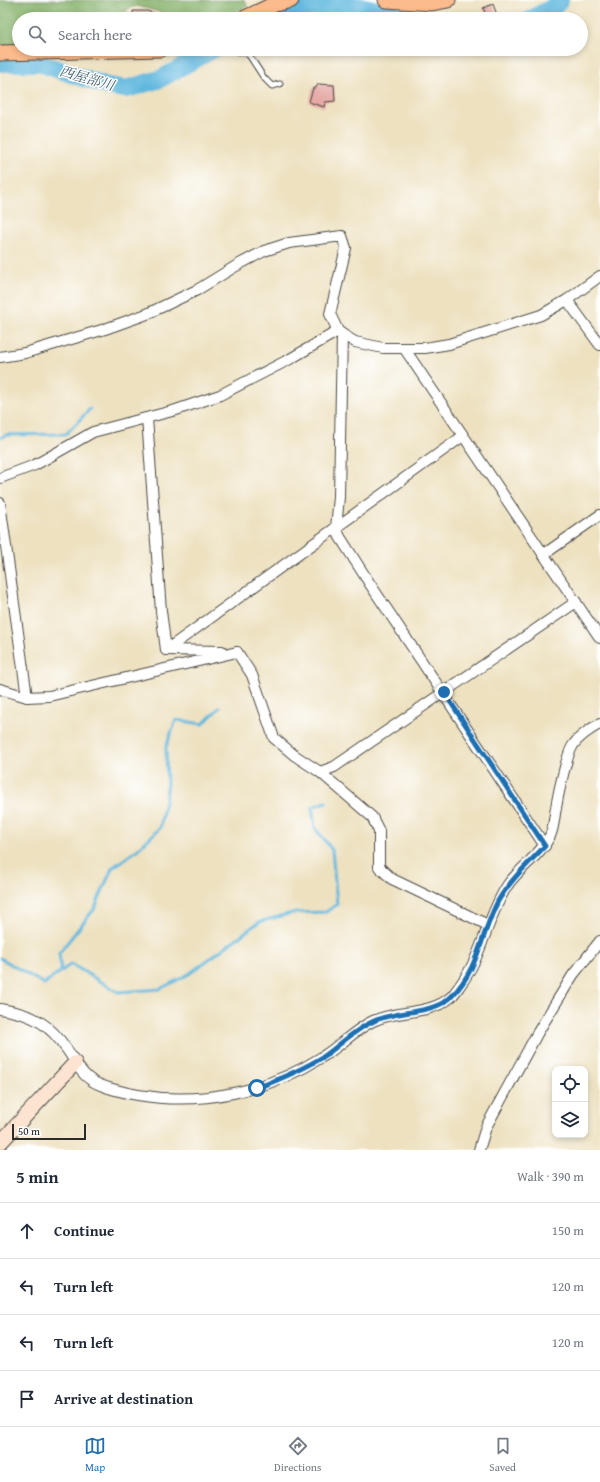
<!DOCTYPE html>
<meta charset="utf-8">
<style>
:root{--surface:#fff;--page:#f6f6f7;--text:#1f2937;--muted:#747a83;--line:#e0e1e3;--accent:#1f6fb2}
body{margin:0;font-family:"Gentium Book Plus","Noto Serif JP",serif;background:var(--page);color:var(--text)}
.controls{position:absolute;right:12px;bottom:12px;display:grid;overflow:hidden;border-radius:8px;box-shadow:0 2px 6px #0003}
.controls button{width:36px;height:36px;display:grid;place-items:center;padding:0;border:0;border-bottom:1px solid var(--line);background:var(--surface);color:var(--text);font:20px sans-serif}
.scale{position:absolute;left:12px;bottom:10px;width:74px;box-sizing:border-box;padding-left:4px;border:2px solid #2b2b2b;border-top:0;font-size:11px;line-height:14px;white-space:nowrap;color:#2b2b2b;-webkit-text-stroke:3px #fff;paint-order:stroke}
.stop{position:absolute;width:12px;height:12px;margin:-9px;border:3px solid #1f6fb2;border-radius:50%;background:#fff}
.stop.end{background:#1f6fb2;border-color:#fff;box-shadow:0 1px 4px #0008}
.list{margin:0;padding:0;list-style:none}
h2{display:flex;justify-content:space-between;align-items:center;height:52px;margin:0;padding:0 16px;font-size:17px}
h2 small{font-size:13px;font-weight:400;color:var(--muted)}
.list li{display:grid;grid-template-columns:26px 1fr auto;gap:12px;align-items:center;box-sizing:border-box;height:56px;padding:0 16px;border-top:1px solid var(--line)}
.list b{display:block;font-size:15px;white-space:nowrap}
.list em{font-size:13px;font-style:normal;color:var(--muted)}
.icon{flex:none;width:22px;height:22px;fill:none;stroke:currentColor;stroke-width:2;stroke-linecap:round;stroke-linejoin:round}
.map{position:relative;flex:none;width:600px;height:1150px;overflow:hidden}
.search{position:absolute;background:var(--surface);box-shadow:0 2px 6px #0003;left:12px;right:12px;top:12px;height:44px;display:flex;align-items:center;gap:10px;box-sizing:border-box;padding:0 14px;border-radius:22px;color:var(--muted);font-size:15px}
.sheet{height:276px;background:var(--surface)}
nav{display:flex;justify-content:space-around;align-items:center;box-sizing:border-box;height:56px;border-top:1px solid var(--line);background:var(--surface);font-size:11px;color:var(--muted)}
nav a{display:grid;justify-items:center;gap:2px}
nav .on{color:var(--accent)}
.map>svg:first-child{display:block}
</style>
<div class="map">
<svg width="600" height="1150" viewBox="0 0 600 1150">
<rect width="100%" height="100%" fill="#fff"/>
<filter id="ink" filterUnits="userSpaceOnUse"><feTurbulence type="fractalNoise" baseFrequency=".025" numOctaves="2"/><feDisplacementMap in="SourceGraphic" scale="8" xChannelSelector="R" yChannelSelector="G"/><feConvolveMatrix kernelMatrix="1 2 1 2 8 2 1 2 1" color-interpolation-filters="sRGB"/></filter>
<filter id="wash" filterUnits="userSpaceOnUse"><feTurbulence type="fractalNoise" baseFrequency=".012" numOctaves="4" result="noise"/><feDisplacementMap in="SourceGraphic" scale="16" xChannelSelector="R" yChannelSelector="G"/><feGaussianBlur stdDeviation="0.9" result="paint"/><feColorMatrix in="noise" values="0 0 0 0 0 0 0 0 0 0 0 0 0 0 0 0 0 1.4 0 .05"/><feComposite in="paint" operator="in"/></filter>
<g filter="url(#wash)">
<rect width="100%" height="100%" fill="#ede1c0"/>
<polygon fill="#84b068" stroke="#586e4a" points="0,0 244,0 248,6 220,19 186,19 137,6 128,8 124,16 100,16 96,19 19,19 19,45 0,46"/>
<g fill="none" stroke-linecap="round" stroke-linejoin="round">
<g stroke="#61b8de" stroke-width="3">
<polyline points="0,438 6,435 66,434 90,409"/>
<polyline points="0,958 44,984 71,964 118,992 160,989 189,974 259,922 292,913 326,912 337,904 332,850 315,828 312,807 326,802"/>
<polyline points="61,971 59,953 95,908 112,868 137,850 160,828 167,790 166,747 176,720 203,724 220,707"/>
</g>
<g stroke="#61b8de" stroke-width="18">
<path d="M 272,19 C 292,13 312,6 333,5 C 358,3 385,12 409,19"/>
<polyline points="531,19 555,6 560,0"/>
<polyline points="0,63 39,63 107,86 126,89 160,79 214,49"/>
</g>
</g>
<g id="blocks">
<g fill="#e4a6a1">
<polygon points="493,4 497,15 488,19 483,8"/>
<polygon points="133,11 147,11 165,17 165,19 133,18"/>
<polygon points="318,84 334,85 335,101 325,102 324,107 309,102 313,88 316,88"/>
</g>
</g>
</g>
<g filter="url(#ink)">
<use href="#blocks" fill-opacity="0" stroke="#484641" stroke-width="1"/>
<g fill="none" stroke-linecap="round" stroke-linejoin="round">
<g stroke="#484641" stroke-width="7">
<polyline id="lane" points="231,49 249,55 264,78 272,86 280,84"/>
</g>
<g stroke="#484641" stroke-width="12">
<g id="street">
<polyline points="567,300 600,345"/>
<polyline points="342,334 339,497 336,528 340,537 370,584 545,846"/>
<polyline points="404,348 600,638"/>
<polyline points="0,357 25,353 105,329 147,314 197,290 236,266 264,251 289,243 342,236 346,248 330,314 338,331 342,334 355,342 383,348 425,348 449,344 541,315 567,300 600,276"/>
<polyline points="147,418 161,611 166,650"/>
<polyline points="0,478 35,465 93,432 176,410 220,395 290,359 338,331"/>
<polyline points="0,503 27,697"/>
<polyline points="543,555 600,515"/>
<polyline points="166,650 463,436"/>
<polyline points="166,650 222,651"/>
<polyline points="237,652 252,675 274,738 294,755 320,772 372,817 379,831 379,867 392,879 488,925"/>
<polyline points="0,689 27,697 49,696 237,652"/>
<polyline points="320,772 334,767 576,602"/>
<path d="M 0,1009 C 33,1014 49,1023 68,1051 C 75,1061 80,1073 91,1080 C 100,1087 126,1093 138,1095 C 201,1106 269,1091 322,1057 C 339,1047 354,1030 373,1021 C 398,1009 429,1016 451,997 C 455,993 458,988 461,984 C 483,954 487,917 507,886 C 519,868 540,856 550,836 C 554,828 554,817 556,808 C 558,795 566,758 572,747 C 577,738 591,728 600,724"/>
<polyline points="479,1150 486,1127 538,1032 573,975 600,941"/>
</g>
</g>
<g stroke="#484641" stroke-width="16">
<polyline id="secondary" points="0,1143 75,1063"/>
</g>
<g stroke="#484641" stroke-width="17">
<g id="primary">
<polyline points="386,0 432,3 448,0"/>
<polyline points="243,19 275,4 291,0"/>
<polyline points="0,53 161,49"/>
</g>
</g>
<use href="#lane" stroke="#fff" stroke-width="5"/>
<use href="#street" stroke="#fff" stroke-width="10"/>
<use href="#secondary" stroke="#fde4d1" stroke-width="14"/>
<use href="#primary" stroke="#fbbb8c" stroke-width="15"/>
</g>
</g>
<g fill="none" stroke-linecap="round" stroke-linejoin="round" filter="url(#ink)">
<path stroke="#1f6fb2" stroke-width="5" d="M 257,1088 C 280,1079 302,1070 323,1057 C 339,1046 354,1030 372,1022 C 396,1009 432,1016 452,996 C 479,968 481,934 498,901 C 510,880 528,864 545,846 L 444,692"/>
</g>
<g text-anchor="middle" dominant-baseline="central" stroke-width="3" stroke-linejoin="round" paint-order="stroke">
<g font-size="14" font-style="italic" fill="#3e5c6a" stroke="#fff">
<text transform="translate(87 78) rotate(16)">西屋部川</text>
</g>
</g>
</svg>
<div class="controls">
<button><svg class="icon" aria-label="locate" viewBox="0 0 24 24"><circle cx="12" cy="12" r="6"/><path d="M12 2v4M12 18v4M2 12h4M18 12h4"/></svg></button>
<button><svg class="icon" aria-label="layers" viewBox="0 0 24 24"><path d="M12 4l9 5-9 5-9-5zM3 14l9 5 9-5"/></svg></button>
</div>
<div class="scale">50 m</div>
<div class="stop" style="left:257px;top:1088px"></div>
<div class="stop end" style="left:444px;top:692px"></div>
<div class="search"><svg class="icon" aria-label="search" viewBox="0 0 24 24"><circle cx="10" cy="10" r="6"/><path d="M15 15l6 6"/></svg>Search here</div>
</div>
<section class="sheet">
<h2>5 min<small>Walk · 390 m</small></h2>
<ul class="list">
<li><svg class="icon" aria-label="ahead" viewBox="0 0 24 24"><path d="M12 20V5M6 11l6-6 6 6"/></svg><div><b>Continue</b></div><em>150 m</em></li>
<li><svg class="icon" aria-label="left" viewBox="0 0 24 24"><path d="M17 20v-9H6M10 6l-5 5 5 5"/></svg><div><b>Turn left</b></div><em>120 m</em></li>
<li><svg class="icon" aria-label="left" viewBox="0 0 24 24"><path d="M17 20v-9H6M10 6l-5 5 5 5"/></svg><div><b>Turn left</b></div><em>120 m</em></li>
<li><svg class="icon" aria-label="arrive" viewBox="0 0 24 24"><path d="M6 21V4h12l-3 4 3 4H6"/></svg><div><b>Arrive at destination</b></div></li>
</ul>
</section>
<nav>
<a class="on"><svg class="icon" aria-label="map" viewBox="0 0 24 24"><path d="M3 6l6-2 6 2 6-2v14l-6 2-6-2-6 2zM9 4v14M15 6v14"/></svg>Map</a>
<a><svg class="icon" aria-label="directions" viewBox="0 0 24 24"><path d="M12 3l9 9-9 9-9-9zM9 14v-3h6M13 9l2 2-2 2"/></svg>Directions</a>
<a><svg class="icon" aria-label="saved" viewBox="0 0 24 24"><path d="M7 4h10v16l-5-4-5 4z"/></svg>Saved</a>
</nav>
